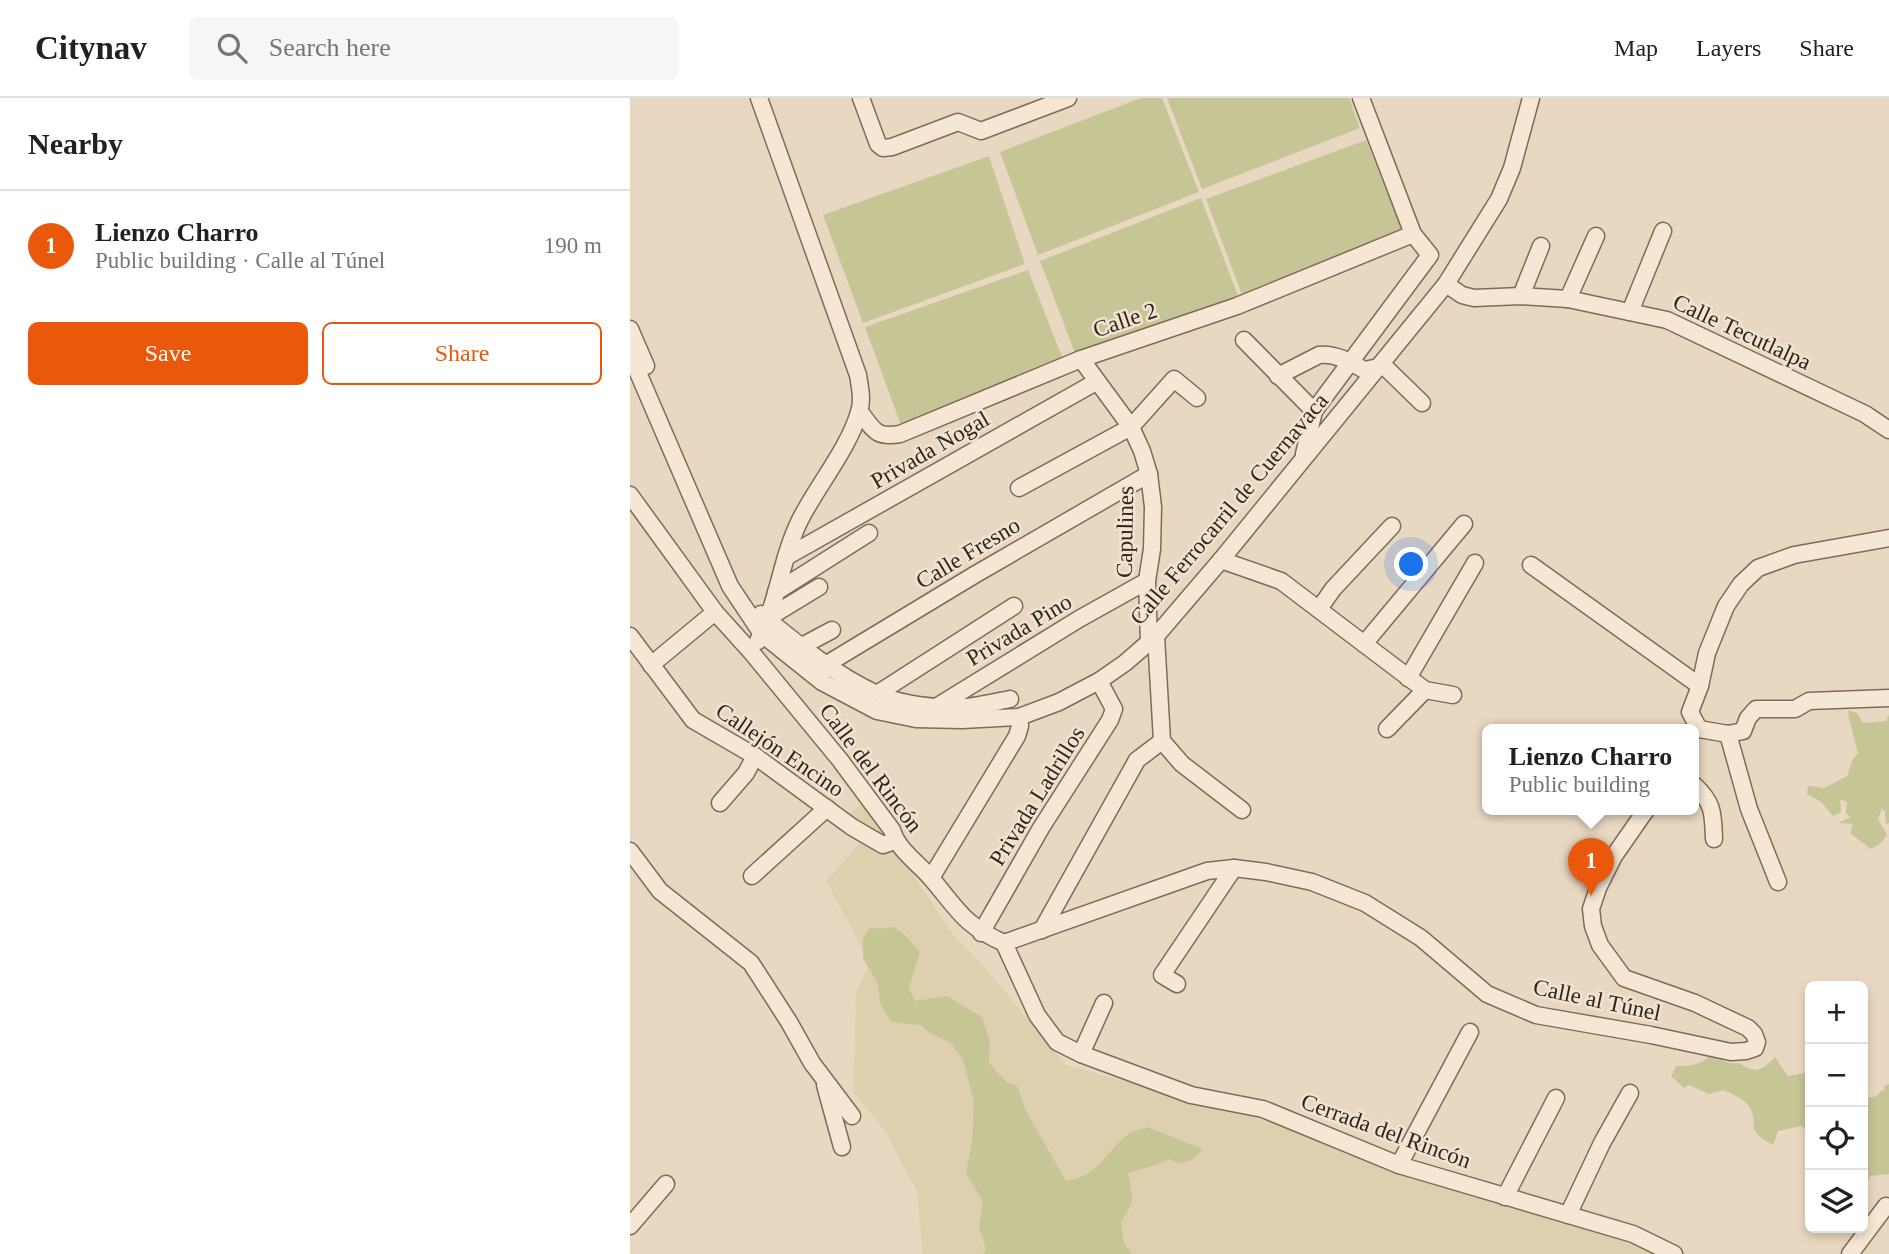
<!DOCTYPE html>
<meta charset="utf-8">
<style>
:root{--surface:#fff;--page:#f6f6f6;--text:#202124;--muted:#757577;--line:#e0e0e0;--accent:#ea580c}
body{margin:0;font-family:Georgia,serif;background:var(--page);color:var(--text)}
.controls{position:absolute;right:21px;bottom:21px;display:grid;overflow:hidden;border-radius:10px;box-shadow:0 4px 10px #0003}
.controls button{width:63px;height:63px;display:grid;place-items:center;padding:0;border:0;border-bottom:2px solid var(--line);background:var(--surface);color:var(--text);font:35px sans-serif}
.you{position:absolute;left:782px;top:467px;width:24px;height:24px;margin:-18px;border:5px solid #fff;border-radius:50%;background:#1a73e8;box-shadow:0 0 0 10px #1a73e833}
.badge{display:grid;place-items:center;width:46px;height:46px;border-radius:50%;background:var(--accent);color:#fff;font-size:23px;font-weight:700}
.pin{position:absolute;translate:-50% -58px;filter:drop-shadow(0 2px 4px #0008)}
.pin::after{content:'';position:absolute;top:37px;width:24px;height:21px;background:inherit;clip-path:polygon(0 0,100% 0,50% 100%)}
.popup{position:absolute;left:852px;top:626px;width:217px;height:91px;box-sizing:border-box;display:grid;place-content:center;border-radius:10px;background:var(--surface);filter:drop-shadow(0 2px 5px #0005);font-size:23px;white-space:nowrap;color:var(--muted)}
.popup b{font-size:26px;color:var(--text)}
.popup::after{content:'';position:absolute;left:50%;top:100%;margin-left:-14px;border:14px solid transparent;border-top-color:var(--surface)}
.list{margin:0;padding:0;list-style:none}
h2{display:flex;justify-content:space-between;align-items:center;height:91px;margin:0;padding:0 28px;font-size:30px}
h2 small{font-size:23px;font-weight:400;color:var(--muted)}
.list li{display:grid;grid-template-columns:46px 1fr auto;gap:21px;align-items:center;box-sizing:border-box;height:112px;padding:0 28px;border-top:2px solid var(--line)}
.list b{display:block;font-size:26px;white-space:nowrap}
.list p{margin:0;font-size:23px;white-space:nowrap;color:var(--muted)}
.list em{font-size:23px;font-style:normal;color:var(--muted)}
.actions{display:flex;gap:14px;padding:21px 28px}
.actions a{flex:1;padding:16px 0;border:2px solid var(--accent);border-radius:10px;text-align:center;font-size:24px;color:var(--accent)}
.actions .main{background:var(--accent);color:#fff}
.icon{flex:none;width:38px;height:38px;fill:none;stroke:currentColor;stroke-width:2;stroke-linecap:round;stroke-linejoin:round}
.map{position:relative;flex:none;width:1259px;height:1156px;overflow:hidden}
header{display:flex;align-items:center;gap:42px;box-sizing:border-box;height:98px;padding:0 35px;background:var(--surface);border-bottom:2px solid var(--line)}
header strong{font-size:33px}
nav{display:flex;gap:38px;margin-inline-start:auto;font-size:24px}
.search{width:490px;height:63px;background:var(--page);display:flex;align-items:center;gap:18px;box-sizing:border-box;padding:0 24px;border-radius:10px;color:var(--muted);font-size:26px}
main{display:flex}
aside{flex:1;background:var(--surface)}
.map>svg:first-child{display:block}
</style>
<header>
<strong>Citynav</strong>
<div class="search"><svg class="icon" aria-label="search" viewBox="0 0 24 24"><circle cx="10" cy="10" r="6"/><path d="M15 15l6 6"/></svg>Search here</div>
<nav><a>Map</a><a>Layers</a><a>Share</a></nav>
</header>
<main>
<aside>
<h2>Nearby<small></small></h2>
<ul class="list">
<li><span class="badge">1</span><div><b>Lienzo Charro</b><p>Public building · Calle al Túnel</p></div><em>190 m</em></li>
</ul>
<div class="actions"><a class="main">Save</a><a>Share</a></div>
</aside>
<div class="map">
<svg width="1259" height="1156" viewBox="0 0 1259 1156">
<rect width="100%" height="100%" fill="#e9d8c1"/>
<polygon fill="#ded0af" points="233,703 323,836 358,873 436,967 988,1120 1043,1156 292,1156 288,1096 256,1034 224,995 226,894 240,865 196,783 229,746 215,722"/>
<g fill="#c5c596">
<polygon points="511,0 532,0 569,94 408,157 370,54"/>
<polygon points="537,0 719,0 730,30 572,91"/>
<polygon points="736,42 774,137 614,202 576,101"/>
<polygon points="359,58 395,166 233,225 193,117"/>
<polygon points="571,100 608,198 446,258 410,163"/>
<polygon points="398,172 434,264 271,327 235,229"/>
<polygon points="1219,612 1227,615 1233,625 1256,623 1259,617 1259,725 1256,726 1255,714 1252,710 1248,721 1257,737 1250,746 1241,751 1220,735 1223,726 1208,725 1221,719 1216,715 1217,704 1210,701 1211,714 1203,718 1191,704 1177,696 1178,688 1194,690 1217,678 1222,663 1228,655 1218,616"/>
<path d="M 240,829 L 249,831 L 263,829 L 274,836 L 290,854 L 279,890 L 285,903 L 317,898 L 352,919 L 360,943 L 359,965 L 377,985 L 387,988 L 395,1011 L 436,1083 C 467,1079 475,1055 497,1037 C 502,1033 511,1032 517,1029 L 573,1051 L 562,1062 L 548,1066 L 539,1061 L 526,1067 L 498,1075 C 503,1103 507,1098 491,1124 L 494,1145 L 502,1156 L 353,1156 L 356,1151 L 349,1129 L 353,1104 L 336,1075 L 342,1044 L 344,1004 L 333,962 L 320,944 L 303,937 L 290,927 L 261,924 L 250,905 L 248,886 L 233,860 L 233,840 Z"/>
<path d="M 1084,954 C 1092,962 1096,967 1109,965 C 1125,976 1132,973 1145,959 L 1158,978 L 1175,975 L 1180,977 L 1180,1035 L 1171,1028 L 1148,1033 L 1143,1047 C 1111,1029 1132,1027 1118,1007 C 1112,999 1102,997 1094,992 L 1079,996 L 1059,987 L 1054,990 L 1041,978 L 1046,968 C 1064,968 1072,966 1084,954 Z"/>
<polygon points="1259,986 1259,1076 1240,1078 1233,1088 1233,1001 1247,998 1251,993 1255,992 1254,988"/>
</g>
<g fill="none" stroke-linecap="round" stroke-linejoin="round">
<g stroke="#806a5a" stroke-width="19">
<g id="minor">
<polyline points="231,0 248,46 253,50 262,49 328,24 351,33 438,0"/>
<polyline points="816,186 832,197 844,200 891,198 938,201 1037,222 1235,316 1259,332"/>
<polyline points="891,198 911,148"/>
<polyline points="938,201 966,138"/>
<polyline points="1000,214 1033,133"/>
<polyline points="0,231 16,268"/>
<polyline points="614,242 684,313"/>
<polyline points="0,256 100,488 132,536 192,584 247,613 286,621 332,622 389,619 429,604 469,583 495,565 526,538 591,462 816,186 869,101 882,70 901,0"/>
<polyline points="451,261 501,329 512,353 519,376 523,409 522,451 517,483 519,544"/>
<path d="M 648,278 L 689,257 C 705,255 721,264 734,272 L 754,268 L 792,305"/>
<path d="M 230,314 C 244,332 245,340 270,336 L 451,261 L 607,208 L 783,136"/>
<polyline points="674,356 684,313 800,157 783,136 731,0"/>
<polyline points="389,390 501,329 544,281 567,300"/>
<path d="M 0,397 L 85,514 L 122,555 L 210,662 L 262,732 C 268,752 287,764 300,779 C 328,811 332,826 374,845 L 407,917 L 427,944 L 451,956 L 561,997 L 633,1011 L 769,1067 L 1003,1136 L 1044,1156"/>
<polyline points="156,459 466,284"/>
<polyline points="591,462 651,483 795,592 823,597"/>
<polyline points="901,467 1070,588"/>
<polyline points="146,494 239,435"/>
<polyline points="689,511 703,491 762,428"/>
<path d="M 131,516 C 166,545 205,577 247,596 C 268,605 298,609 321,610 C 341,610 360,605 380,601"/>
<polyline points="138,520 189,489"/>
<polyline points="0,538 63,622 125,658 222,729 253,747 265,743"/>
<polyline points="526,538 532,643 552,666 612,712"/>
<path d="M 128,543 C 148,505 151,460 170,422 C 187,388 219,350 229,314 C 233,302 230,290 228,277 L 129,0"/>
<polyline points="734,546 834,426"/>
<polyline points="172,548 202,532"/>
<polyline points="21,567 85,514"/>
<polyline points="193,574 197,566 346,476 519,376"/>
<polyline points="778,580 845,465"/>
<polyline points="247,596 384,508"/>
<polyline points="306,609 449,521 517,483"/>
<polyline points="757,631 795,592"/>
<polyline points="1069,631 1060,614 1070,588 1077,555 1096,508 1111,486 1128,470 1164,457 1259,440"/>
<polyline points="1069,631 1098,636 1113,633 1118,620 1126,611 1165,611 1179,603 1259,600"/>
<polyline points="1098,636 1119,711 1148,784"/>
<path d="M 1064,687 C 1084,705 1083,716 1084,741"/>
<polyline points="90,705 116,675 125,658"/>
<polyline points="0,753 30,793 121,865 159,924 182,965 222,1018"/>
<polyline points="122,778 197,710"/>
<polyline points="301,780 387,638 390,628 389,619"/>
<polyline points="412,832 507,662 532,643"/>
<polyline points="351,835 411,730 480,622 484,611 469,583"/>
<polyline points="374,845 577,773 604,770 636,774 682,784 735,805 791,840 857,896 906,917 1021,937 1101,954 1116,953 1125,950 1127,944 1124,936 1118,930 1065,905 994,880 970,847 963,828 961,811 968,790 984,758 1016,712"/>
<polyline points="547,886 532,877 604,770"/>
<polyline points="451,956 474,905"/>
<polyline points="195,987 212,1049"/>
<polyline points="769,1067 840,934"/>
<polyline points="875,1099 926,1000"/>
<polyline points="938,1117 972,1045 1000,995"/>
<polyline points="0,1128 36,1086"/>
<polyline points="1220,1156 1256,1108"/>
</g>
</g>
<use href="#minor" stroke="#f5e7d3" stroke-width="16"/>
</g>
<g text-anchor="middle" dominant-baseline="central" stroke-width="5" stroke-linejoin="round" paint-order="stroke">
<g font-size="23" fill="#32251d" stroke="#f1e3d0">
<text transform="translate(495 222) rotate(-19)">Calle 2</text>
<text transform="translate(1112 234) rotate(25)">Calle Tecutlalpa</text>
<text transform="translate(300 352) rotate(-30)">Privada Nogal</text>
<text transform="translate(599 411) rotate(-50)">Calle Ferrocarril de Cuernavaca</text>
<text transform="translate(495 434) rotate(-89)">Capulines</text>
<text transform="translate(338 455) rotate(-31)">Calle Fresno</text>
<text transform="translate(389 532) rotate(-31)">Privada Pino</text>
<text transform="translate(150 652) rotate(34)">Callejón Encino</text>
<text transform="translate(241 670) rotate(53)">Calle del Rincón</text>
<text transform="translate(407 698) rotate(-58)">Privada Ladrillos</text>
<text transform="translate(967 902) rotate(12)">Calle al Túnel</text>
<text transform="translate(756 1033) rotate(20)">Cerrada del Rincón</text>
</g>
</g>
</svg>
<div class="controls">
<button>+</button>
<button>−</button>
<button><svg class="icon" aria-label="locate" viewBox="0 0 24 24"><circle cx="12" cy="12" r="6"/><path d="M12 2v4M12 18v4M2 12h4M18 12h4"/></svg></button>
<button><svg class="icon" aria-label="layers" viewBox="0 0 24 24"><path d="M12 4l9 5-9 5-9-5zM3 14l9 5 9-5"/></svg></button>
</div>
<div class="you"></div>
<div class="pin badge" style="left:961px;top:798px">1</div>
<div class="popup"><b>Lienzo Charro</b>Public building</div>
</div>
</main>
